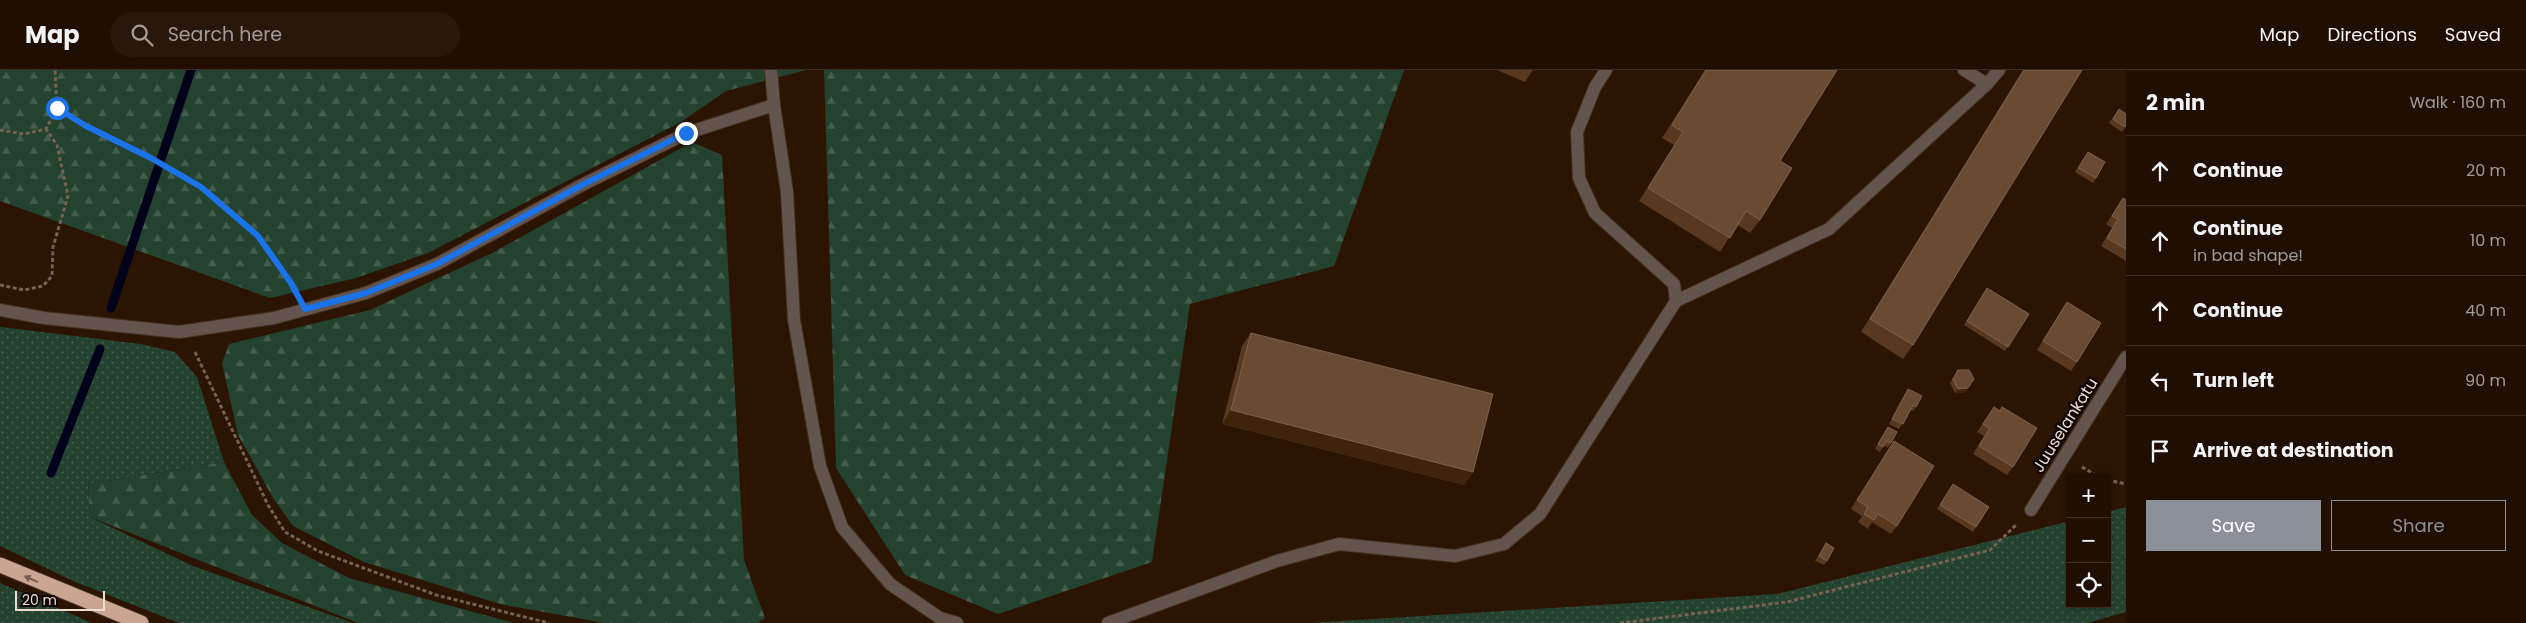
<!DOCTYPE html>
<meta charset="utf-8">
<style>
:root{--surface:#200f01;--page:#28180b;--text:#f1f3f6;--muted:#a29c99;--line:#3d2f23;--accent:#8c9099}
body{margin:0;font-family:Poppins,sans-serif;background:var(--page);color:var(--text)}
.controls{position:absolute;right:15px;bottom:15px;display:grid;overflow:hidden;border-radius:0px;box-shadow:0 1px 4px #0004}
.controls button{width:45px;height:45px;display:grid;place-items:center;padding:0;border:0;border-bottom:1px solid var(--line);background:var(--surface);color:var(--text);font:25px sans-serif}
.scale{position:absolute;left:15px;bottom:12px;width:90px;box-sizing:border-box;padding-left:5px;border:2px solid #eeddd0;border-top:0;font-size:14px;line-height:18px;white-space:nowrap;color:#eeddd0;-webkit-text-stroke:4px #0c0401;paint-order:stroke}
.stop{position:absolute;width:15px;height:15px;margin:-11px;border:4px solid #1a73e8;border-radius:50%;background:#fff}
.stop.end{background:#1a73e8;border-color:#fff;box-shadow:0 1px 5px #0008}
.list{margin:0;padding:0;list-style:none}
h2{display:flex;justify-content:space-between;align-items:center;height:65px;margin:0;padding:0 20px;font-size:21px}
h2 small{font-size:16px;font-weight:400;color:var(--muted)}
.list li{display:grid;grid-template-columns:32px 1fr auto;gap:15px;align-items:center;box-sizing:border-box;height:70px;padding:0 20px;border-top:1px solid var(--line)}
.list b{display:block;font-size:19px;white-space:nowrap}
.list p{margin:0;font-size:16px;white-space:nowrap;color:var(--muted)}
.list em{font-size:16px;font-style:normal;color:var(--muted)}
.actions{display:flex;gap:10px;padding:15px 20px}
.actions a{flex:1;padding:11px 0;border:1px solid var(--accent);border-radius:0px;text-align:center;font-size:18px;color:var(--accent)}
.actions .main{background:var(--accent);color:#fff}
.icon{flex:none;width:28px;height:28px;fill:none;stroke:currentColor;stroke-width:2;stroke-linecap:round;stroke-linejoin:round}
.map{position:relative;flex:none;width:2126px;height:553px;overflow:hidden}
header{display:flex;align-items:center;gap:30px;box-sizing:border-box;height:70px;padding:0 25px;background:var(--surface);border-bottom:1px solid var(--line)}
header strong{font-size:24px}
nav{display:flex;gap:28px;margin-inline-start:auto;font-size:18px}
.search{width:350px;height:45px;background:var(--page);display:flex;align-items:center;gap:12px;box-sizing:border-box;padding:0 18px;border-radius:28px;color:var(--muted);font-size:19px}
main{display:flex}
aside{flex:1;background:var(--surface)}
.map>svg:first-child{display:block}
</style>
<header>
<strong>Map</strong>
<div class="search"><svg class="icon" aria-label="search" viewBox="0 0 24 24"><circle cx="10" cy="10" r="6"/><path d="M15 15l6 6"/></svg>Search here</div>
<nav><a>Map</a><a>Directions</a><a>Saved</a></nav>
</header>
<main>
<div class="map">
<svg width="2126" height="553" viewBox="0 0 2126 553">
<defs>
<pattern id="grass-dots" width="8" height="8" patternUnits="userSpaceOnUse" patternTransform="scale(1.25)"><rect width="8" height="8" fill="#244230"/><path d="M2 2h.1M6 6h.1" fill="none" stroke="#445d4d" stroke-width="1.8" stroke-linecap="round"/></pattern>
<pattern id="forest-firs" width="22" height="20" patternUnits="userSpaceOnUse" patternTransform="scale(1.25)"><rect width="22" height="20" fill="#244230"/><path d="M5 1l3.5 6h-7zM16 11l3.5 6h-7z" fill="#445d4d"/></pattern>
</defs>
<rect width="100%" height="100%" fill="#2b1401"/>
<g fill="url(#grass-dots)">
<polygon points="0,257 141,274 175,282 197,307 224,392 88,414 90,447 193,496 353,553 179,553 73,511 0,476"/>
<polygon points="2126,437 2126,542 2087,553 1309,553 1777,524 2070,451 2070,534 2107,534 2107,442"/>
<polygon points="0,513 92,553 0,553"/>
</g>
<g fill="url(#forest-firs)">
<polygon points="0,0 806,0 726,21 681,52 428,183 356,208 270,228 0,131"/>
<polygon points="824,0 1404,0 1334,196 1190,234 1152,492 998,544 905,505 836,398"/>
<polygon points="692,72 722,85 744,490 765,548 757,553 604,553 500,534 364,492 293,456 273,428 238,365 222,293 229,274 370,240 494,182"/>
<polygon points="224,392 252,445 282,473 349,508 514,553 358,553 90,447 88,414"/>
</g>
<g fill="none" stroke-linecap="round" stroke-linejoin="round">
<g stroke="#00021c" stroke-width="9">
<polyline points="111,238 191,0"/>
<polyline points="51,403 100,279"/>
</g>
<g stroke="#46301e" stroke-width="14">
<g id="service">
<polyline points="1964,0 1987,14"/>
<polyline points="774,35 787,122 794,250 820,396 842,457 890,514 940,548 957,553"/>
<polyline points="1676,231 1829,159 1987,14 1999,0"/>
<polyline points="0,240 44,248 179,262 274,248 366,223 437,194 580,116 687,63 774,35 771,0"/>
<polyline points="1108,553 1277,491 1339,474 1455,486 1504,474 1540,444 1676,231 1674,214 1595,143 1579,108 1577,62 1595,17 1606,0"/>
</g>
</g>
<g stroke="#46301e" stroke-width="14">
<polyline id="minor" points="2031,440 2126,287"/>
</g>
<g stroke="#46301e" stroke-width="17">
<polyline id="motorway" points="0,495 141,553"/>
</g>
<g stroke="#766150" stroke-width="3" stroke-dasharray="4 2.5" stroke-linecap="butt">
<path d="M 57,38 C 103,67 155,86 201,117 C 236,140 276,183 295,220"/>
<polyline points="0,60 24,64 46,59 57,38 55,0"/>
<polyline points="0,215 24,220 43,216 52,206 53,177 68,126 57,75 46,59"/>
<polyline points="195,282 268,435 285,462 318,481 436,525 549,553"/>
<polyline points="2082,397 2099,407"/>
<polyline points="2107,410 2126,414"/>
<polyline points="1620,553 1787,532 1990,480 2016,455"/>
</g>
<use href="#service" stroke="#63544d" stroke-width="12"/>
<use href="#minor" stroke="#63544d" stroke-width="12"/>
<use href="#motorway" stroke="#c9a592" stroke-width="15"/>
</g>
<g fill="#58391f">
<polygon points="1497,0 1533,0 1525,12"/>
<polygon points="1705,0 1837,0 1780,91 1760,150 1750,163 1737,155 1720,182 1639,131 1674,75 1662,68"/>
<polygon points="2023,0 2082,0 1913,275 1903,289 1861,262"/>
<polygon points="2119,39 2126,56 2122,62 2109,53"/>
<polygon points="2088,82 2096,108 2093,113 2075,102"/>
<polygon points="2123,128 2126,130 2126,191 2101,176 2112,158 2106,154"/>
<polygon points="1987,218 2029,244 2005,281 1964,255"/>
<polygon points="2067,232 2077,292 2071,301 2037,280"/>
<polygon points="1251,263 1473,402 1464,415 1222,354 1242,276"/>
<polygon points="1958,300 1965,323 1955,323 1950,313"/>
<polygon points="1908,319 1916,337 1913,341 1910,340 1899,359 1889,354"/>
<polygon points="1994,337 2000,341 2002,337 2013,397 2007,405 1973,384 1984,366 1977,362"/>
<polygon points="1888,357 1891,373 1888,378 1884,375 1880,382 1875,379"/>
<polygon points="1894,371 1897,456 1891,464 1872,452 1868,459 1858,452 1862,446 1851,439"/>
<polygon points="1953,414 1989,437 1973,462 1937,439"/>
<polygon points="1826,473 1827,491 1824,495 1815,491"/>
</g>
<g fill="#3f230b">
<polygon points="1968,318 1965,323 1955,323 1958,319"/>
<polygon points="1231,340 1473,402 1464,415 1222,354"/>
</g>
<g fill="#684b32" stroke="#7d624b">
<polygon points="1706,0 1837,0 1780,91 1792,98 1760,150 1746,141 1730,168 1648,118 1683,62 1672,55"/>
<polygon points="2024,0 2082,0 1913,275 1870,249"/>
<polygon points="2119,39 2126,44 2126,56 2125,57 2113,49"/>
<polygon points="2088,82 2105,92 2096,108 2078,98"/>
<polygon points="2123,128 2126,130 2126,179 2107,168 2118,149 2112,146"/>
<polygon points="1987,218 2029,244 2008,277 1967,251"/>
<polygon points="2067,232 2101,253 2077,292 2043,271"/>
<polygon points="1251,263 1493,324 1473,402 1231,340"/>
<polygon points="1958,300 1969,300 1974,309 1968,318 1958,319 1953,309"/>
<polygon points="1908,319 1922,326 1916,337 1913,335 1903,354 1892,349"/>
<polygon points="1994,337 2000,341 2002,337 2037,358 2013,397 1979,376 1990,358 1983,354"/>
<polygon points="1888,357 1897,362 1891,373 1887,371 1883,377 1878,374"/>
<polygon points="1894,371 1934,396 1897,456 1878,444 1874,450 1864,444 1868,437 1857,430"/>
<polygon points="1953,414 1989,437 1976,457 1940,435"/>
<polygon points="1826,473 1834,478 1827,491 1819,486"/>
</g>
<defs><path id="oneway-solid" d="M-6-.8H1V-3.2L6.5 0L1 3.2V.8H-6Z" transform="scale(1.25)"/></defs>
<use fill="#745d51" href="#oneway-solid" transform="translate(31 509) rotate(-156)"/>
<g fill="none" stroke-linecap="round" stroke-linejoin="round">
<polyline stroke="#1a73e8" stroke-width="6" points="57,38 86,56 151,88 201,117 258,166 291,213 305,239 366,223 437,194 580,116 686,63"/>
</g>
<g text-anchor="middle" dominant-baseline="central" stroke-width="4.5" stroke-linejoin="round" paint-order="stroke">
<g font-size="16" fill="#eeddd0" stroke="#0c0401">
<text transform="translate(2065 355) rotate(-58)">Juuselankatu</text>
</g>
</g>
</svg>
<div class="controls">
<button>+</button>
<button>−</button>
<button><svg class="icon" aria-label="locate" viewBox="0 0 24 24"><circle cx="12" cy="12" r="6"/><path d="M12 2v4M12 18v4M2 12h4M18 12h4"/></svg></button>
</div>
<div class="scale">20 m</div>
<div class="stop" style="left:57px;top:38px"></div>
<div class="stop end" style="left:686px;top:63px"></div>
</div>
<aside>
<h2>2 min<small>Walk · 160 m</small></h2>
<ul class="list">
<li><svg class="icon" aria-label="ahead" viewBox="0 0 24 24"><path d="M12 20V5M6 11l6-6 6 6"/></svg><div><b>Continue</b></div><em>20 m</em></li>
<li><svg class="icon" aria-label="ahead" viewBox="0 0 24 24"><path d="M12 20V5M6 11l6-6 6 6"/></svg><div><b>Continue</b><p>in bad shape!</p></div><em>10 m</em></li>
<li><svg class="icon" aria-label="ahead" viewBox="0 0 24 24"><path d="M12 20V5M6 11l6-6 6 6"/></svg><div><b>Continue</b></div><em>40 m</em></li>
<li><svg class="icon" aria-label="left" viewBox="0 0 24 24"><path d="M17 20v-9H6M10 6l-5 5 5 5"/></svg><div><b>Turn left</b></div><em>90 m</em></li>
<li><svg class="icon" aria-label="arrive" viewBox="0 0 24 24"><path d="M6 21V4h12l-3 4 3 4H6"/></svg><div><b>Arrive at destination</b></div></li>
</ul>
<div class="actions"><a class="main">Save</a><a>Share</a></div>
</aside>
</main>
